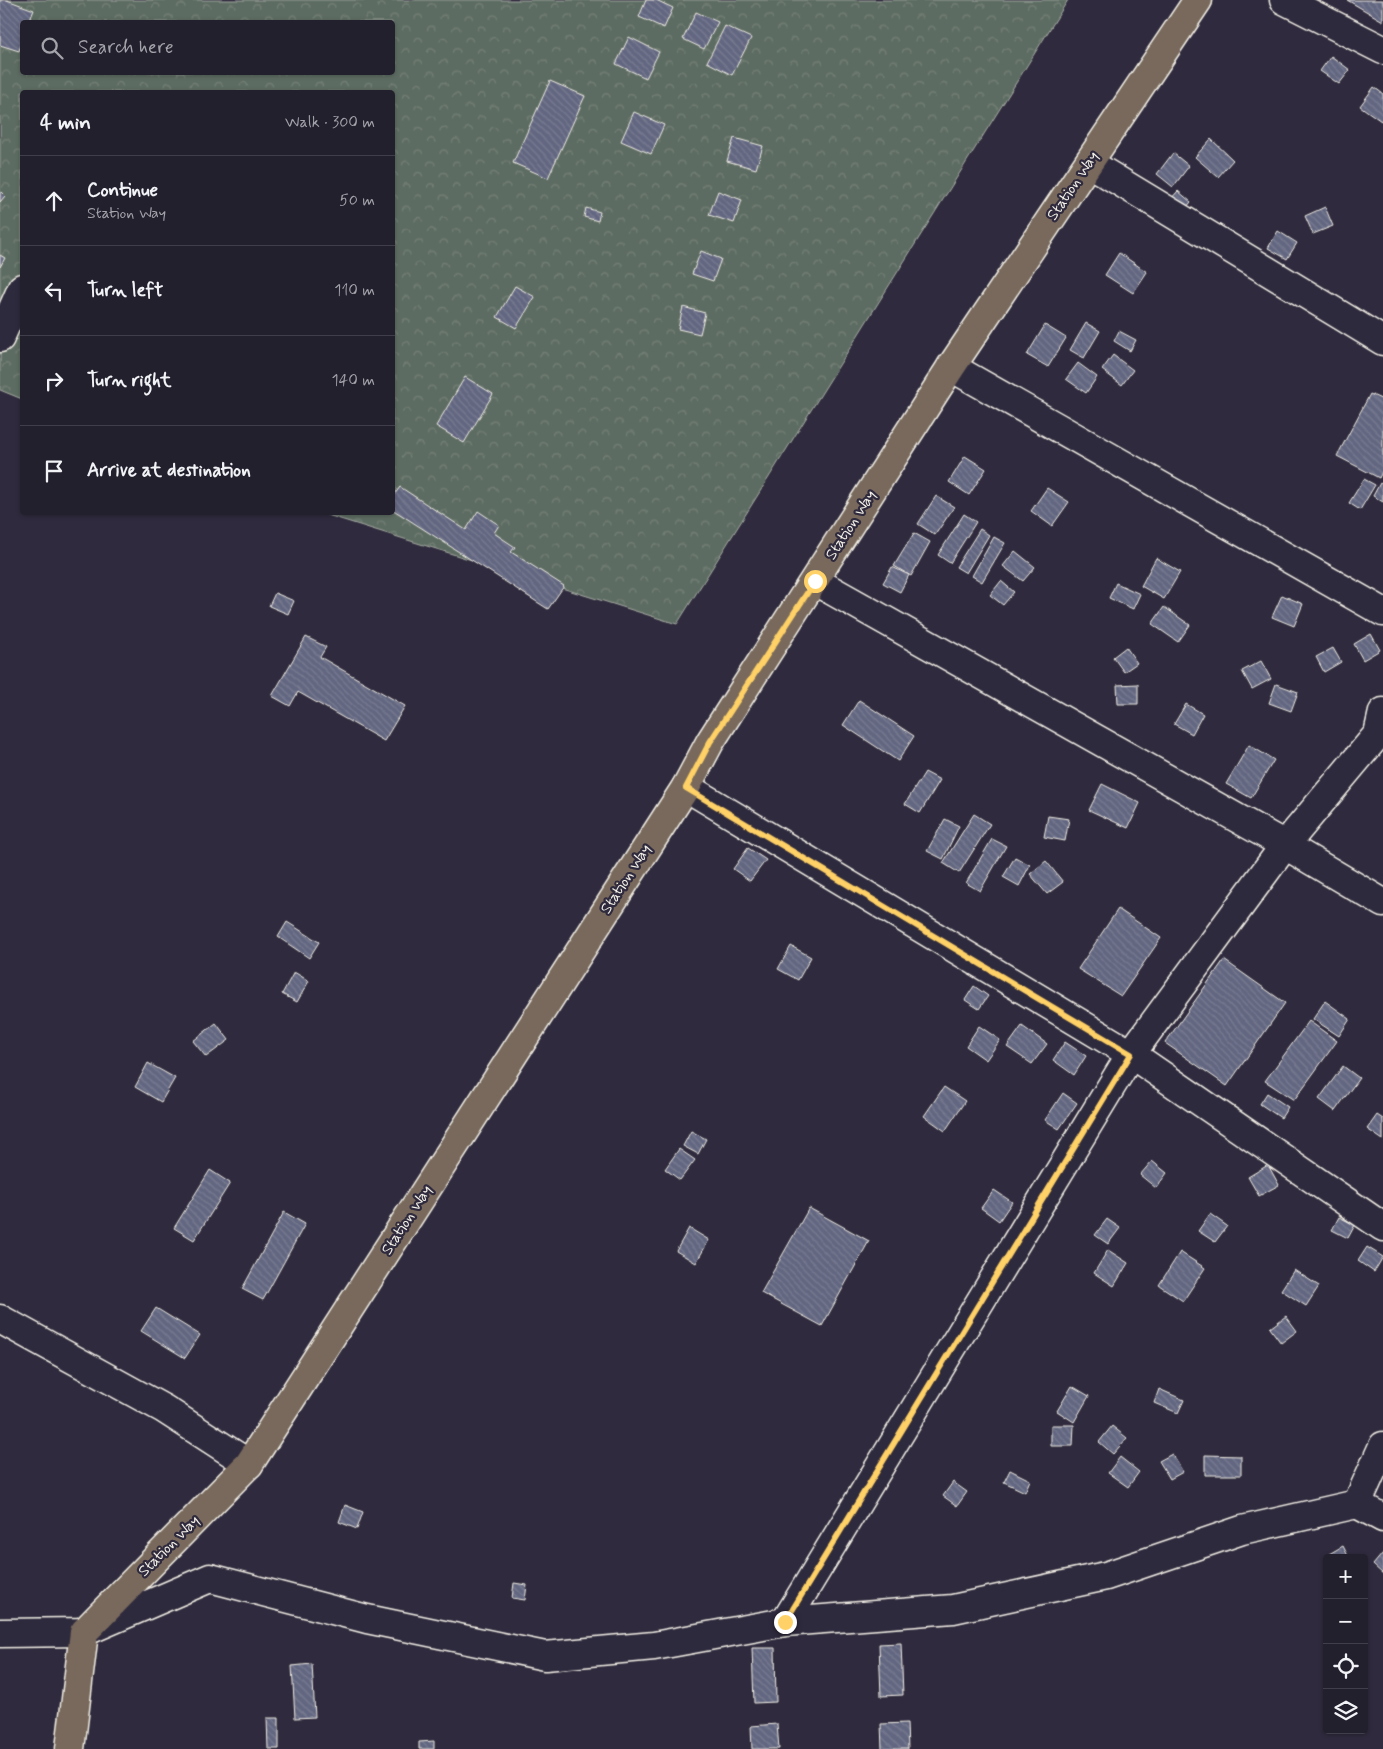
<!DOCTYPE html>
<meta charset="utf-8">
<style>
:root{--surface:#23202e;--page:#2b2836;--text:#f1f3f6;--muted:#a3a3aa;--line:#403e4a}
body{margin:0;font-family:Mynerve,sans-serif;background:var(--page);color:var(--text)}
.controls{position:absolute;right:15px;bottom:15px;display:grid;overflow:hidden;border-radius:5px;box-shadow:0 1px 4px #0004}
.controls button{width:45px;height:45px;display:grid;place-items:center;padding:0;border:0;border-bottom:1px solid var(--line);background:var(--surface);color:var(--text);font:25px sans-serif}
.stop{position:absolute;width:15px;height:15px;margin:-11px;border:4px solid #ffd166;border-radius:50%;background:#fff}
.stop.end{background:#ffd166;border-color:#fff;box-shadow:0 1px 5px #0008}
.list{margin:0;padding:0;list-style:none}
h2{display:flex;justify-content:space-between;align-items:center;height:65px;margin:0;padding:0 20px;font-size:21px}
h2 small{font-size:16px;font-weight:400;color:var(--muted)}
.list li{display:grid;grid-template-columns:32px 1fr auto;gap:15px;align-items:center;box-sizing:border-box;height:90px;padding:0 20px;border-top:1px solid var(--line)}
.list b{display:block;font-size:19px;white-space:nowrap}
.list p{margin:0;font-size:16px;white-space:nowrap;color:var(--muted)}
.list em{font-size:16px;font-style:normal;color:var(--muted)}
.icon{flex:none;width:28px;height:28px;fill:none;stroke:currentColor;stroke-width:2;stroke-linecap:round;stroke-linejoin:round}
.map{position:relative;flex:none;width:1383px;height:1749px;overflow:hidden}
.search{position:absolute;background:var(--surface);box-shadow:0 1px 4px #0004;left:20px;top:20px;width:375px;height:55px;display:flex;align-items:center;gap:12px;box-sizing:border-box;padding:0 18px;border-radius:5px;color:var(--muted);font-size:19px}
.panel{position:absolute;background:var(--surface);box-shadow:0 1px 4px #0004;left:20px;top:90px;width:375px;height:425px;border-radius:5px}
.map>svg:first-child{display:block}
</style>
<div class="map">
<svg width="1383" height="1749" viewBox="0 0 1383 1749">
<defs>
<pattern id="forest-crowns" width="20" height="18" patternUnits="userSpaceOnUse" patternTransform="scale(1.25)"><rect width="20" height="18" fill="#5d6c62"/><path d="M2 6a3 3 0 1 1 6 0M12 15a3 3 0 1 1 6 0" fill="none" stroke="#758178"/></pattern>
<pattern id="building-back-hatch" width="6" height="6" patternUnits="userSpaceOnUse" patternTransform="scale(1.25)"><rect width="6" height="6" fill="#626680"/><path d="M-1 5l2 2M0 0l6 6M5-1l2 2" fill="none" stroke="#797c92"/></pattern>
</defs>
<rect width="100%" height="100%" fill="#2f2a3d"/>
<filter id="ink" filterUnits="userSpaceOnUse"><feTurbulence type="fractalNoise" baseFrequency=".02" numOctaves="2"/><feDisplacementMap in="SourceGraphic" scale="10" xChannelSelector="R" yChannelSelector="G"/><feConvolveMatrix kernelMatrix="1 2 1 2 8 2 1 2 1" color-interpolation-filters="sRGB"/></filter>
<g filter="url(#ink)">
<path fill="url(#forest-crowns)" stroke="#a8aea5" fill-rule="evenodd" d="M 0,0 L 1068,0 L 677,624 L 321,513 L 392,512 L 392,92 L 22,92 L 22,399 L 0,390 ZM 22,22 L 392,22 L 392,72 L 22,72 Z"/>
<g fill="url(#building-back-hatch)" stroke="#f4f1e8">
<polygon points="0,0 7,0 34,10 29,22 22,22 22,41 19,51 0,45"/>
<polygon points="646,0 656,0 673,8 664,28 639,17"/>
<polygon points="1347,0 1383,0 1383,21"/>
<polygon points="696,12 718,22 704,49 683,39"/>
<polygon points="725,26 751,38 732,75 707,62"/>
<polygon points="629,37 659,52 646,78 616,64"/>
<polygon points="1331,56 1350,70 1339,84 1320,71"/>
<polygon points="550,81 585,96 548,178 513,163"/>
<polygon points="1374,87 1383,94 1383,118 1381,121 1360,106"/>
<polygon points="634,112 664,125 651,154 621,141"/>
<polygon points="734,138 763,146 756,169 727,161"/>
<polygon points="1211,139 1233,160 1218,177 1195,157"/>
<polygon points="1173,153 1189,166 1173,187 1157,174"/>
<polygon points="0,191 5,196 0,202"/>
<polygon points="718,191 742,200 734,223 709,215"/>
<polygon points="1178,191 1191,202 1181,214 1168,202"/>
<polygon points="1325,207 1333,226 1313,234 1305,216"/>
<polygon points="586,208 600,212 598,221 584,217"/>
<polygon points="1278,231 1297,243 1287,259 1268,248"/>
<polygon points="701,251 721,259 713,281 692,274"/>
<polygon points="1119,253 1147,272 1133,293 1105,275"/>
<polygon points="0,255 5,258 0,267"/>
<polygon points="515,286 535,297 516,328 497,317"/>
<polygon points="683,307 705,313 700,334 678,329"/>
<polygon points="1086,323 1100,331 1084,358 1070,350"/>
<polygon points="1045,325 1066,338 1048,367 1027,355"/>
<polygon points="1119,331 1136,340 1130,351 1114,341"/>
<polygon points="1113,355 1133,370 1122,385 1102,370"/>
<polygon points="1078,363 1097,377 1086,393 1066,379"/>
<polygon points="465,377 493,394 464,443 436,426"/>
<polygon points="1370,394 1383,400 1383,470 1379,478 1337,456"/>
<polygon points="965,456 986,469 969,495 949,482"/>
<polygon points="1364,479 1375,485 1360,510 1349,503"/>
<polygon points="1380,483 1383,485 1383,502 1373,496"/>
<polygon points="400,487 466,530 478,511 499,525 494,533 515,547 511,552 564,586 548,609 392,509 392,498"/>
<polygon points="1047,488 1069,502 1052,526 1031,511"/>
<polygon points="936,496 954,507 935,535 918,524"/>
<polygon points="964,514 976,522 950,563 938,555"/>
<polygon points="980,529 989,535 966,573 956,567"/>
<polygon points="914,533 930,542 911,576 894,566"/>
<polygon points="994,537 1005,543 982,582 972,576"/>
<polygon points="1015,551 1035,567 1023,581 1003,566"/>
<polygon points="1156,558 1180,572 1164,599 1141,586"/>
<polygon points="892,567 909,575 900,592 883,583"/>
<polygon points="1001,581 1014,592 1003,605 990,595"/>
<polygon points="1116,583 1140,594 1133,609 1109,598"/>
<polygon points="275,593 294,601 288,614 269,606"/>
<polygon points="1282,595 1303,604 1294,626 1272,617"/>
<polygon points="1164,607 1190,625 1178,642 1152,624"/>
<polygon points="1371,634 1380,650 1363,660 1354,644"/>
<polygon points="306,637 326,647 320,657 405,706 384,741 298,692 290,706 272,696"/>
<polygon points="1126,647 1137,663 1124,672 1113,657"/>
<polygon points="1333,648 1341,662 1324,672 1316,657"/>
<polygon points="1261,661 1271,679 1252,689 1242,671"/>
<polygon points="1138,684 1138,704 1118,704 1117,685"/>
<polygon points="1276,684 1298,692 1291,711 1269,703"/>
<polygon points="859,700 914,736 898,761 843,725"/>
<polygon points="1186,704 1203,714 1192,734 1174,724"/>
<polygon points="1249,745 1274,760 1251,798 1226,784"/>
<polygon points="925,772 940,780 920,813 905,804"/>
<polygon points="1102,784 1140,803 1128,828 1089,810"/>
<polygon points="974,814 990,824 959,873 943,863"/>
<polygon points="1048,816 1069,819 1065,841 1044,837"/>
<polygon points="945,819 959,826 943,859 927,851"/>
<polygon points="992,839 1006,846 980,891 966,883"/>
<polygon points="748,848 766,860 750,881 733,869"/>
<polygon points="1015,857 1030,865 1019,886 1003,877"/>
<polygon points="1046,861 1063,882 1047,894 1030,874"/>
<polygon points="1118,909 1161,938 1121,996 1078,969"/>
<polygon points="287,922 319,942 309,958 278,937"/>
<polygon points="791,946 811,957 798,980 778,969"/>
<polygon points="1224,960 1285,1003 1227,1086 1165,1043"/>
<polygon points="294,972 309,981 297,1002 282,994"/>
<polygon points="974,986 988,996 979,1009 965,1000"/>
<polygon points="1325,1001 1350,1019 1339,1036 1313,1019"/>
<polygon points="1309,1021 1337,1041 1294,1100 1265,1081"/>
<polygon points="216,1023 229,1040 206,1057 193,1041"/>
<polygon points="979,1026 1000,1040 986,1060 966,1046"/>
<polygon points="1022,1026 1047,1044 1032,1064 1007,1047"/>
<polygon points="1065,1042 1086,1056 1074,1075 1053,1060"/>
<polygon points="148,1063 175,1078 161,1102 135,1087"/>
<polygon points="1343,1066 1359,1078 1335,1111 1319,1099"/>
<polygon points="944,1087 965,1101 945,1131 924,1116"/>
<polygon points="1063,1093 1077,1103 1059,1129 1045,1120"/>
<polygon points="1267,1093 1288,1107 1281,1118 1260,1104"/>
<polygon points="1377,1115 1383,1119 1383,1140 1367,1129"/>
<polygon points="691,1131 706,1139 698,1154 683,1146"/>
<polygon points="679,1149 695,1160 680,1180 665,1169"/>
<polygon points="1152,1161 1167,1173 1156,1188 1140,1175"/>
<polygon points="1268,1165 1279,1185 1259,1196 1248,1177"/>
<polygon points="210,1170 230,1183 194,1240 174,1228"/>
<polygon points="994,1190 1012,1202 999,1221 981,1208"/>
<polygon points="809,1208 869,1241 822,1326 761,1293"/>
<polygon points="284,1212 305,1224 263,1300 242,1289"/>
<polygon points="1210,1214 1227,1226 1215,1242 1198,1231"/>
<polygon points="1339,1217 1355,1225 1348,1238 1332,1230"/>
<polygon points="1107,1219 1120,1228 1108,1244 1095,1235"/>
<polygon points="689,1228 709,1240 696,1263 676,1251"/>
<polygon points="1367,1247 1383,1257 1374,1272 1358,1261"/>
<polygon points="1108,1250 1128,1263 1114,1286 1094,1273"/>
<polygon points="1180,1252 1205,1268 1183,1301 1159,1285"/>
<polygon points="1294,1270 1319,1286 1306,1306 1281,1290"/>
<polygon points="156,1308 200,1335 185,1358 141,1331"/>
<polygon points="1286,1316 1297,1331 1281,1343 1270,1328"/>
<polygon points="1072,1386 1089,1396 1074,1422 1057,1411"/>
<polygon points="1159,1389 1184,1400 1178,1413 1154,1403"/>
<polygon points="1051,1425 1074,1425 1073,1446 1051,1446"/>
<polygon points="1112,1426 1127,1438 1113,1454 1099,1442"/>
<polygon points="1172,1454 1183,1472 1170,1479 1159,1461"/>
<polygon points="1205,1455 1241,1456 1241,1475 1205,1475"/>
<polygon points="1120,1457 1139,1472 1128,1487 1108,1473"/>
<polygon points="1010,1470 1030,1480 1025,1492 1004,1482"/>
<polygon points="953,1482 967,1492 957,1506 943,1496"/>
<polygon points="345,1505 363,1512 357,1529 339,1522"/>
<polygon points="1343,1546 1349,1558 1331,1558 1329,1554"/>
<polygon points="1383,1553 1383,1574 1373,1565"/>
<polygon points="514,1583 527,1585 525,1600 512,1598"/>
<polygon points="901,1643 903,1695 881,1696 879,1644"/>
<polygon points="752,1648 775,1648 776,1702 754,1703"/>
<polygon points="312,1664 315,1717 295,1718 292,1666"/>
<polygon points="267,1718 279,1718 279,1749 268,1749"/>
<polygon points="907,1723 908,1749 882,1749 881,1724"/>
<polygon points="777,1724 779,1749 752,1749 751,1726"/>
<polygon points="434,1741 434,1749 419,1749 419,1742"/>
</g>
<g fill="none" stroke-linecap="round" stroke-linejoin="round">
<g stroke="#f4f1e8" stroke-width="31">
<g id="minor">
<polyline points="1284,0 1383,50"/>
<polyline points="1089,163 1383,341"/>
<polyline points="0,338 22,288"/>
<polyline points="951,367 1383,612"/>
<polyline points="815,581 1285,845 1383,903"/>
<polyline points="686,787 1131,1054 1383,1227"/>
<polyline points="0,1319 164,1409 249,1464"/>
<polyline points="1357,1504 1383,1446"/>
<polyline points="785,1622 1131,1054 1285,845 1378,734 1383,712"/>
<polyline points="0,1633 84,1632 210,1578 367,1619 545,1656 654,1646 785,1622 953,1609 1106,1576 1242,1530 1357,1504 1383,1518"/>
</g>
</g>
<g stroke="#f4f1e8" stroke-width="31">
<polyline id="major" points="70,1749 84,1632 249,1464 686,787 710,742 951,367 1198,0"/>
</g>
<use href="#minor" stroke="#2f2a3d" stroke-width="28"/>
<use href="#major" stroke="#78695c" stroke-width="28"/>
</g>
</g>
<g fill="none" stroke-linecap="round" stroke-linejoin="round" filter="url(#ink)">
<polyline stroke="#ffd166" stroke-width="6" points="785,1622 1131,1054 686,788 710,742 815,581"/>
</g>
<g text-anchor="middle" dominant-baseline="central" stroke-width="4.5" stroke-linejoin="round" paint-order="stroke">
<g font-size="16" fill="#f4f1e8" stroke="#2f2a3d">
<text transform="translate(1073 186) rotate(-56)">Station Way</text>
<text transform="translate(851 525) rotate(-57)">Station Way</text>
<text transform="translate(626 879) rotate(-57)">Station Way</text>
<text transform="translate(407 1220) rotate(-57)">Station Way</text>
<text transform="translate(169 1546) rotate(-45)">Station Way</text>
</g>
</g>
</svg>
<div class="controls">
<button>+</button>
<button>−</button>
<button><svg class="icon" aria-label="locate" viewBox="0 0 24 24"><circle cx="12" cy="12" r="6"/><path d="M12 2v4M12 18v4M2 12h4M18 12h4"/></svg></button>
<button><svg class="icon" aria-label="layers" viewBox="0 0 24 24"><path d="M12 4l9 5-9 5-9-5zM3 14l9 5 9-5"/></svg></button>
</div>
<div class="stop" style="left:815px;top:581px"></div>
<div class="stop end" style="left:785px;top:1622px"></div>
<div class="search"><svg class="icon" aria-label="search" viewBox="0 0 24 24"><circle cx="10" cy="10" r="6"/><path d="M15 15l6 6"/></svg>Search here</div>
<section class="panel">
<h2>4 min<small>Walk · 300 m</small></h2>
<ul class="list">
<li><svg class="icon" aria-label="ahead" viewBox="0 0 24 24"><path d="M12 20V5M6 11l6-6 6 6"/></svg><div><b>Continue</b><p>Station Way</p></div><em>50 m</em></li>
<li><svg class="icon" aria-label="left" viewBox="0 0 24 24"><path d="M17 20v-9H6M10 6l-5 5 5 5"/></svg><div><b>Turn left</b></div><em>110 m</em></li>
<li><svg class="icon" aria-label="right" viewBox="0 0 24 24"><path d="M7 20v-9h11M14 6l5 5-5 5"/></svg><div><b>Turn right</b></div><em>140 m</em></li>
<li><svg class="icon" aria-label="arrive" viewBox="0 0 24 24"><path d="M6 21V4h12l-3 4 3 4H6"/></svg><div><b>Arrive at destination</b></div></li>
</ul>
</section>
</div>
